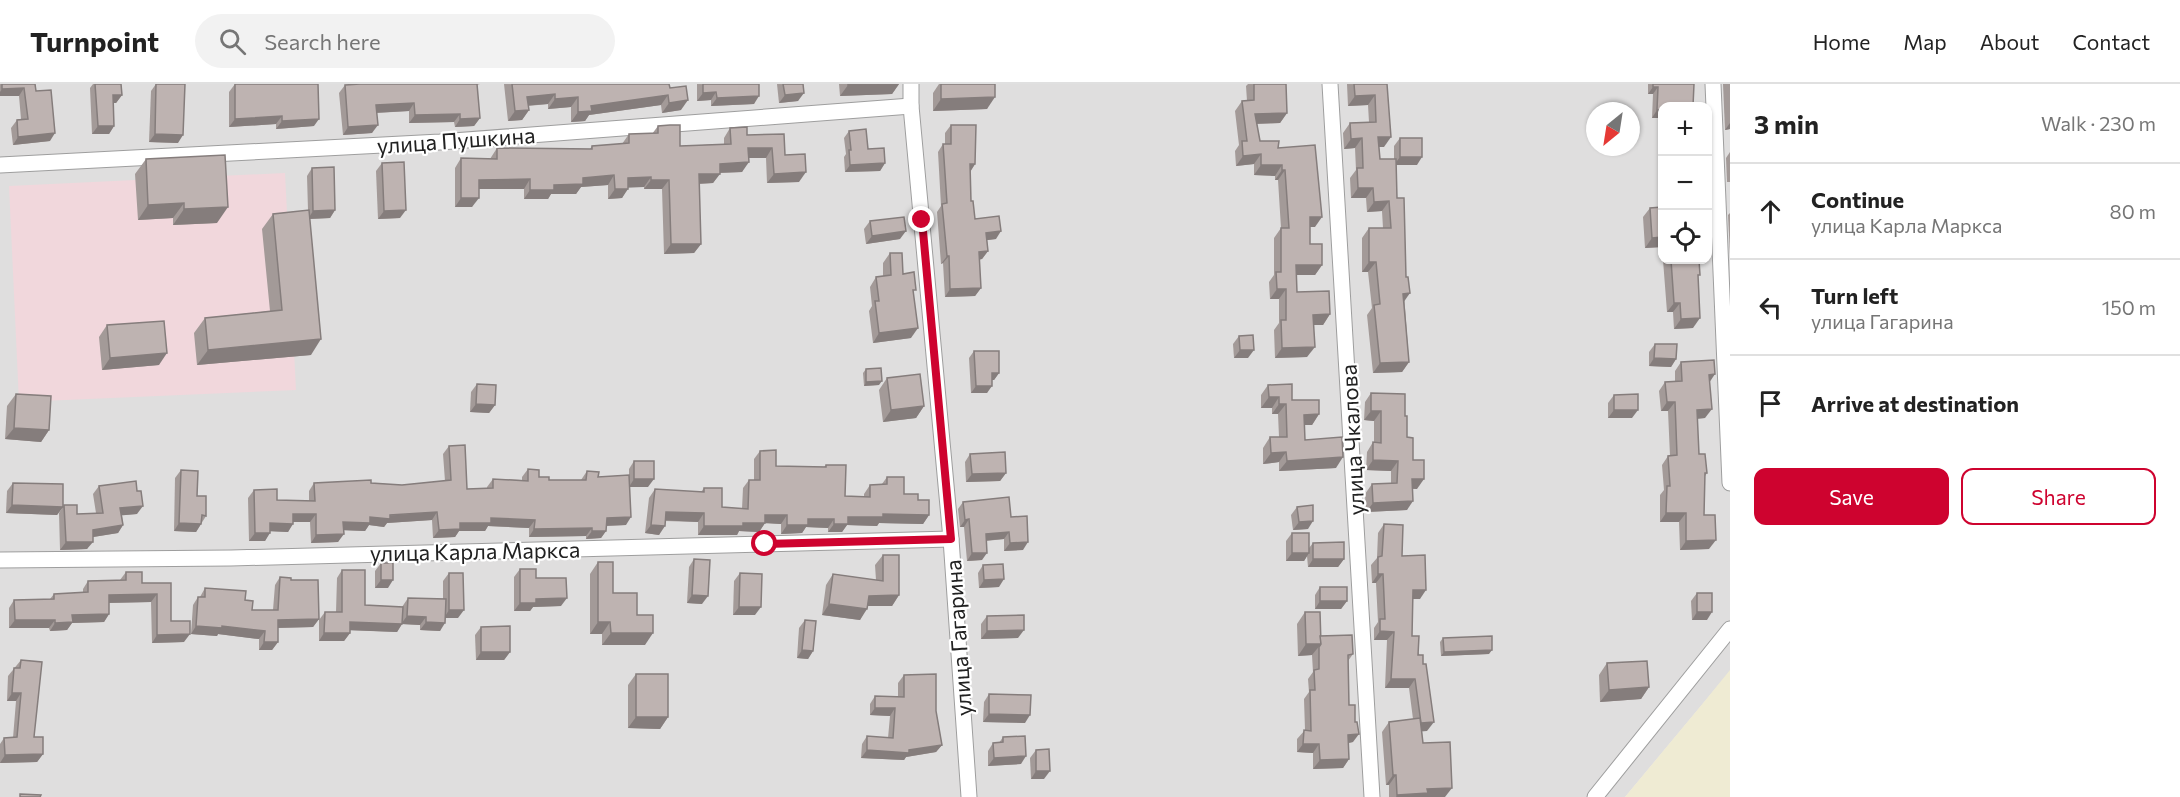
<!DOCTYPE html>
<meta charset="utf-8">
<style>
:root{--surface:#fff;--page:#f2f2f2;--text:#222;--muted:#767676;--line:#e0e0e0;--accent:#ce032f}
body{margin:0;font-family:Commissioner,sans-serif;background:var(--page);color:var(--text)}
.controls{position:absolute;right:18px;top:18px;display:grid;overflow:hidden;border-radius:12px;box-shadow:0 2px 4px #0004}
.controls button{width:54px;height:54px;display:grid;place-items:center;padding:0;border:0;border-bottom:2px solid var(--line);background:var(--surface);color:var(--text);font:30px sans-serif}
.compass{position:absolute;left:1586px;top:18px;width:54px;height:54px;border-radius:50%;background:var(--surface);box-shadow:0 2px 4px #0004;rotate:210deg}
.stop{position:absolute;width:18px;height:18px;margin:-14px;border:4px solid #ce032f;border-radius:50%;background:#fff}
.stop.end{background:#ce032f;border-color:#fff;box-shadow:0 2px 6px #0008}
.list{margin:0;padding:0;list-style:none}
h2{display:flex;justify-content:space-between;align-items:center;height:78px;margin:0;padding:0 24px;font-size:26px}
h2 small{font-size:20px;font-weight:400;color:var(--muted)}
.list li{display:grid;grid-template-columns:39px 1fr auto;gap:18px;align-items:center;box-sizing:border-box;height:96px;padding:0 24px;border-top:2px solid var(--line)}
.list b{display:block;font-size:22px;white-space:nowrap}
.list p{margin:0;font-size:20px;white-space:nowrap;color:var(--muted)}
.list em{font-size:20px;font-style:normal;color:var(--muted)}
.actions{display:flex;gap:12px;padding:18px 24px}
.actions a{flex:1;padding:14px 0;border:2px solid var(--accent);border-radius:12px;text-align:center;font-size:21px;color:var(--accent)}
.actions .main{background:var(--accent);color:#fff}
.icon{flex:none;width:33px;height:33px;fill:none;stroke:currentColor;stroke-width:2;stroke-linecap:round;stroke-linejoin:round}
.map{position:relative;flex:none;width:1730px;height:713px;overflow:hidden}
header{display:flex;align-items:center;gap:36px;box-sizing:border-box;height:84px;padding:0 30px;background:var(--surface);border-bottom:2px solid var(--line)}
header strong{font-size:28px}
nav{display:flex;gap:33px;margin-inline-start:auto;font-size:21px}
.search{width:420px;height:54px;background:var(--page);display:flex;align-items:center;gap:15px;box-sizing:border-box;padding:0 21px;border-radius:33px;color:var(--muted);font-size:22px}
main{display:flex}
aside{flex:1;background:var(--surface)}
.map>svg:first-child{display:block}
</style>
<header>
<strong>Turnpoint</strong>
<div class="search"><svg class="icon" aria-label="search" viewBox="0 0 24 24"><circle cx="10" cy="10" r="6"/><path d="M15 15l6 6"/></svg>Search here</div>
<nav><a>Home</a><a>Map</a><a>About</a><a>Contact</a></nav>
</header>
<main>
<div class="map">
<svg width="1730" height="713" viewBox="0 0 1730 713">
<rect width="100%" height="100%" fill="#f1ece7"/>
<path fill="#dfdede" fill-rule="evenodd" d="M 0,0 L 1730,0 L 1730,587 L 1625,713 L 0,713 ZM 1662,22 L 1708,22 L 1708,176 L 1662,176 ZM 1595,27 L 1631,27 L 1631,63 L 1595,63 Z"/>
<polygon fill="#f1d7dc" points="285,89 296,306 19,318 9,102"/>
<polygon fill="#efebd3" points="1730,586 1730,713 1625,713 1704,618"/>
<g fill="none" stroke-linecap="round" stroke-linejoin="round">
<g stroke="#9e9e9e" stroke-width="17">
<g id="minor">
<polyline points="911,0 911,22 951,455 969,713"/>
<polyline points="1330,0 1372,713"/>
<polyline points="1713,0 1730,399"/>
<polyline points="0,81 440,58 911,22"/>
<polyline points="0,476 231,474 951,455"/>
<polyline points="1595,713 1730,545"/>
</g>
</g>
<use href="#minor" stroke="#fff" stroke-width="15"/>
</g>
<g fill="#a39a98">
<polygon points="0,0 35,0 36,7 50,57 13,61 11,44 17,36 21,35 19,12 0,12"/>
<polygon points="93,0 121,0 122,11 116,19 113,19 114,42 109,50 92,50 90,4"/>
<polygon points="156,0 178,59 149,58 151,7"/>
<polygon points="235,0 314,42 276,45 276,40 229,43 229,8"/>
<polygon points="480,0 477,1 480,34 474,42 455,43 454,38 409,39 409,27 377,29 372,49 343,51 339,9 345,1"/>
<polygon points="504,0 669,0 670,4 681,26 662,29 661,21 589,31 585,37 571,38 571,23 548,25 548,20 528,22 529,26 522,36 508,37"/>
<polygon points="697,0 759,0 754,20 711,22 711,16 697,17"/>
<polygon points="777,0 803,0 798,17 779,19"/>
<polygon points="839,0 899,0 892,10 840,12"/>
<polygon points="939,0 995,0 987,25 933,27 933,9"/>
<polygon points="1248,0 1286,0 1287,29 1280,39 1257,40 1260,57 1278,64 1315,143 1310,143 1310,160 1322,181 1315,191 1297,191 1297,208 1330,230 1323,241 1314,241 1307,273 1275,274 1274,246 1279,239 1279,215 1270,215 1269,198 1274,191 1274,154 1281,144 1278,96 1275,96 1275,92 1254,91 1254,80 1236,82 1235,67 1239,61 1235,27 1242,17 1247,17 1246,2"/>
<polygon points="1347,0 1387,0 1384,63 1379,63 1380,75 1394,75 1394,62 1400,54 1417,81 1396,81 1397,114 1409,278 1402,288 1373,289 1367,231 1372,224 1368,188 1362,188 1362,154 1369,144 1383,144 1382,127 1367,128 1366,114 1351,114 1350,94 1356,86 1355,64 1344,65 1343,49 1350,39 1369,38 1368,21 1348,22"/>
<polygon points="1648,0 1694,0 1662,22 1662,34 1652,34 1653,10 1648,10"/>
<polygon points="1723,0 1730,0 1730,45 1725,46"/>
<polygon points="951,41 975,80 970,88 971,117 975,135 996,155 987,156 988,167 982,175 979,176 981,204 975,212 945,213 943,179 941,180 937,128 941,122 938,68 943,60 945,60 945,49"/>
<polygon points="658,42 680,62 724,60 724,54 730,44 747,51 785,71 799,98 767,99 766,74 749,74 742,88 720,89 713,99 699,100 701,160 694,169 664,170 662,105 644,105 644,103 628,103 622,114 608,115 608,101 581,103 576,110 551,110 548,115 524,115 524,105 479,105 472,123 455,123 455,84 461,74 490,75 497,64 590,65 592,62 622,60 629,50 652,50"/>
<polygon points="849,47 885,79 880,87 845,88 844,73 846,70 844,54"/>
<polygon points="1730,68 1730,98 1727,98 1726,74"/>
<polygon points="146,75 217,139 173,141 173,134 138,136 135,90"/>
<polygon points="382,79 400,134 378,135 376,87"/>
<polygon points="312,84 335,126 330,134 310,135 311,271 197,281 194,249 205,234 270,227 262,145 273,130 308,126 307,92"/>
<polygon points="1662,123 1662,165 1662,163 1645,164 1643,133 1650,124"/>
<polygon points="1730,129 1730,170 1728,131"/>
<polygon points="870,137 900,155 866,160 864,145"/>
<polygon points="890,169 903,190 914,210 911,254 873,259 869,227 872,222 870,203 876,193 883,192 883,179"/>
<polygon points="1663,176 1699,176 1698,194 1693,244 1674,245 1673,228 1667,228"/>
<polygon points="107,241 159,281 102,286 99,253"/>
<polygon points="1239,252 1248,274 1234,274 1233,260"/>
<polygon points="1655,260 1676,275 1671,283 1649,282 1649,268"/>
<polygon points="974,267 999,289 994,296 992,296 987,309 971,309 969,274"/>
<polygon points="1681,278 1710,298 1705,334 1697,335 1699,370 1707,389 1705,392 1704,431 1709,465 1680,466 1679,438 1660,438 1660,411 1664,406 1662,381 1668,372 1670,372 1668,327 1661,327 1659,307 1665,298 1675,297 1675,287"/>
<polygon points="866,285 879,301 864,302 863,289"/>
<polygon points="887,294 924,322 916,334 883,338 879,306"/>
<polygon points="477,300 495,321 489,329 470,328 471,308"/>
<polygon points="1268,301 1292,316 1319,330 1312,341 1304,341 1305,356 1336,384 1279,387 1279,378 1263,380 1263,364 1270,353 1279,353 1278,330 1272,330 1272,324 1261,324 1261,311"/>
<polygon points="1371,309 1405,332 1407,353 1413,376 1417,405 1412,405 1407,426 1366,428 1365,410 1372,400 1391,399 1391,387 1366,386 1367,368 1373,358 1374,359 1374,337 1364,336 1365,318"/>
<polygon points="16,310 49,346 41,358 5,355 7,322"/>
<polygon points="1614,311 1632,334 1608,334 1608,319"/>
<polygon points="449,362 467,405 487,404 487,403 493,395 522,396 522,393 528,385 539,393 549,396 581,396 587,387 598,393 629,391 629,385 634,377 648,403 629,403 626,441 606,442 606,447 601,454 586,455 586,452 529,453 529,444 488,442 485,447 459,447 455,453 433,454 432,436 387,439 384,443 369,441 365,447 344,446 338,458 311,459 310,438 293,438 288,448 270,447 265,457 249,457 248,414 254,406 277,416 309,417 309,407 314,399 371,399 402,401 445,397 443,370"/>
<polygon points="760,367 776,382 824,383 826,381 845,412 864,412 864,410 870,401 882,400 887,393 904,410 918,416 929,431 923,440 879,439 877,442 847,441 842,448 828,448 828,444 806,443 802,449 781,450 781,440 765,439 759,448 739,447 737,451 698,451 698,438 665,437 659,451 645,449 649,414 655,405 701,408 704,404 722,423 742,425 743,404 749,396 754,396 754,375"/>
<polygon points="970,370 1006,389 1000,397 966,398 965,378"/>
<polygon points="181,386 197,412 206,432 196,448 174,447 175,394"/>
<polygon points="13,399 63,423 57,431 6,429 7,407"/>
<polygon points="99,402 137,430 122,431 123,441 118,449 93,453 87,465 60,466 59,429 64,421 77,430 96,429 93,410"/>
<polygon points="963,418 1011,433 1023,466 1004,467 1004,455 986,457 982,476 967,477 964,443 960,443 958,425"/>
<polygon points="1297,423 1308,445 1293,446 1291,431"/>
<polygon points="1384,440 1402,472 1420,515 1413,515 1412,552 1423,580 1427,647 1422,647 1423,659 1445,713 1389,713 1389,701 1386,701 1382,648 1389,638 1413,635 1409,604 1385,604 1387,556 1374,556 1374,544 1378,538 1376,499 1372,499 1371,481 1377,474 1378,449"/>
<polygon points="1292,449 1309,464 1313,459 1344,475 1338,483 1308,483 1307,472 1304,477 1286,477 1286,457"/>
<polygon points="883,471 899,511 892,522 867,522 860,536 822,531 826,501 833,490 876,496 875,481"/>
<polygon points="694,475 702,520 687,519 689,483"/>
<polygon points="598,478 613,509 637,531 645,561 602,561 602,550 590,550 590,490"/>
<polygon points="381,479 388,504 375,504 375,487"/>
<polygon points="983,481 999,503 979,504 978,489"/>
<polygon points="520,485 561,522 533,523 530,527 514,527 514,493"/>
<polygon points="342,486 365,521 402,523 408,514 443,515 443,497 449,489 458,534 445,534 440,547 420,546 420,541 402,540 397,548 350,546 350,549 344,557 319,557 319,536 325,528 336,528 337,494"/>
<polygon points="126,488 142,499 171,499 171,537 184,558 152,559 151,518 109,519 109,530 104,538 72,539 67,546 50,547 49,544 9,544 9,524 14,516 50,515 54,510 83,509 83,505 88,497 120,496"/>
<polygon points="740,489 755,531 733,531 734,497"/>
<polygon points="280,493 291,496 319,535 313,543 278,544 278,558 272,566 259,566 259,555 218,550 217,552 191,550 193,521 198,513 200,513 205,504 245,516 252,526 273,526 275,501"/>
<polygon points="1320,503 1347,517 1341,525 1315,525 1315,511"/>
<polygon points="1697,509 1707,536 1692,536 1691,517"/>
<polygon points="1305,528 1320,552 1353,570 1348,577 1349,621 1353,658 1349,659 1349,675 1343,684 1313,685 1313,669 1297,668 1297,655 1305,646 1304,615 1309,608 1308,595 1313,588 1312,571 1298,572 1297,540"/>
<polygon points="987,532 1018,554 981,555 981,540"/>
<polygon points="805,536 813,567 808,575 797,574 799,544"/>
<polygon points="481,543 510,568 504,576 476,576 475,551"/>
<polygon points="1443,554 1489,570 1441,572 1440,558"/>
<polygon points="21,576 34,653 43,670 37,678 0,679 0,660 4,654 13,654 16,617 7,617 8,592"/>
<polygon points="1607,579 1649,603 1641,615 1600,618 1599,591"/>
<polygon points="636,590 668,633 660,645 628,644 628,601"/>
<polygon points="904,591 936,627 942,661 936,668 906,673 904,676 861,674 862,660 867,652 888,654 890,632 870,631 870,620 875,612 898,613 898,599"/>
<polygon points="989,610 1025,639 983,638 984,618"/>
<polygon points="1003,653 1021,680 988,682 988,667 993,659 999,659"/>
<polygon points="1036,666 1044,695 1031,695 1030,674"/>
</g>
<g fill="#857d7c">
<polygon points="878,0 899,0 892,10 840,12 848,1"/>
<polygon points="1653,3 1658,3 1653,10 1648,10"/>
<polygon points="24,4 19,12 0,12 0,8 2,5"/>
<polygon points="716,8 711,16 697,17 703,9"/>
<polygon points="804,9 798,17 779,19 785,11"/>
<polygon points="555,10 548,20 521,22 527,13"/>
<polygon points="113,11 122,11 116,19 107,19"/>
<polygon points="668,11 661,21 589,31 585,37 571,38 578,28 591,22"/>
<polygon points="1375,11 1368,21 1348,22 1355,12"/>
<polygon points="759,12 754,20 711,22 717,14"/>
<polygon points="578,13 571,23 548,25 555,15"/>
<polygon points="995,13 987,25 933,27 941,15"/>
<polygon points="688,16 681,26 662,29 669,19"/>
<polygon points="414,19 409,27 371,29 376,21"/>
<polygon points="529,26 522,36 508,37 515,27"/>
<polygon points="1657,26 1662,26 1662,34 1652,34"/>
<polygon points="1287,29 1280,39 1248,40 1255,30"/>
<polygon points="460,30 454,38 409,39 415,31"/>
<polygon points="282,32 276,40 229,43 235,35"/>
<polygon points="480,34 474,42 455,43 460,35"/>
<polygon points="319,35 314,42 276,45 282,37"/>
<polygon points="1730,39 1730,45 1725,46"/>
<polygon points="378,41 372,49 343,51 348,43"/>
<polygon points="98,42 114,42 109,50 92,50"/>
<polygon points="55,49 50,57 13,61 18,53"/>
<polygon points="155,50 183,51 178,59 149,58"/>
<polygon points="1378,53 1391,53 1384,63 1371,63"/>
<polygon points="1362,54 1355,64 1344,65 1351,55"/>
<polygon points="748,64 772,64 766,74 741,74"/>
<polygon points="1261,70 1254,80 1236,82 1243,72"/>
<polygon points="1400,73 1422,73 1417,81 1394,81"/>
<polygon points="749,78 742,88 713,89 720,80"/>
<polygon points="885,79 880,87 845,88 850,81"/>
<polygon points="970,80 975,80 970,88"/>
<polygon points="1261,81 1282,81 1275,92 1254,91"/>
<polygon points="1282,86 1285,86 1278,96 1275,96"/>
<polygon points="806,88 799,98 767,99 774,90"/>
<polygon points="699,90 720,90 713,99 692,100"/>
<polygon points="614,91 608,101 581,103 576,110 551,110 548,115 524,115 530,106 554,101 583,94"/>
<polygon points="651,93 644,103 621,104 628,94"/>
<polygon points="530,95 524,105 472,105 479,96"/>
<polygon points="651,96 669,96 662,105 644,105"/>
<polygon points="1358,104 1373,104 1366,114 1351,114"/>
<polygon points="615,105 628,105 622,114 608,115"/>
<polygon points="461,114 479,114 472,123 455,123"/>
<polygon points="1389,117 1382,127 1367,128 1374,118"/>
<polygon points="184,119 173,134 138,136 148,121"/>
<polygon points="228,123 217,139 173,141 184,125"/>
<polygon points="335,126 330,134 308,135 313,127"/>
<polygon points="406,126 400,134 378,135 384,127"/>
<polygon points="1310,133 1322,133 1315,143 1303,143"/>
<polygon points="906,147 900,155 866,160 872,152"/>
<polygon points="1001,147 996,155 980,157 986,149"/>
<polygon points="1662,153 1662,163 1645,164 1652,154"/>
<polygon points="671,160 701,160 694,169 664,170"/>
<polygon points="988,167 982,175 973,176 979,168"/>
<polygon points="947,172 949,172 943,179 941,180"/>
<polygon points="1369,178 1376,178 1368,188 1362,188"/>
<polygon points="1296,181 1322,181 1315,191 1289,191"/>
<polygon points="981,204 975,212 945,213 950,205"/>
<polygon points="1277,205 1286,205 1279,215 1270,215"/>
<polygon points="1410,209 1403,219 1403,210"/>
<polygon points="1674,219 1680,219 1673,228 1667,228"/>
<polygon points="1330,230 1323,241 1306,241 1313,231"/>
<polygon points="1700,234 1693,244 1674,245 1681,235"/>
<polygon points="918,244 911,254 873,259 879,249"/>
<polygon points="321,255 311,271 197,281 208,266"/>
<polygon points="1315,263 1307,273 1275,274 1282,264"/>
<polygon points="1240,266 1254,266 1248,274 1234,274"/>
<polygon points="167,269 159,281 102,286 110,274"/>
<polygon points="1654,274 1676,275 1671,283 1649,282"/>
<polygon points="1409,278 1402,288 1373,289 1380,279"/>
<polygon points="992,289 999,289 994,296 987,296"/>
<polygon points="1715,290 1709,299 1709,291"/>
<polygon points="882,297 879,301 864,302 866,298"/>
<polygon points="976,302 992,302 987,309 971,309"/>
<polygon points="1269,313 1279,313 1272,324 1261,324"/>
<polygon points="1667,318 1675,318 1668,327 1661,327"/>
<polygon points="476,320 495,321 489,329 470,328"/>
<polygon points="1279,320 1286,320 1278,330 1272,330"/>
<polygon points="924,322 916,334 883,338 891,326"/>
<polygon points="1712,325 1705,334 1691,335 1697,326"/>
<polygon points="1614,326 1638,326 1632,334 1608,334"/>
<polygon points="1371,327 1381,327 1374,337 1364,336"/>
<polygon points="1319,330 1312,341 1296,341 1304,331"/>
<polygon points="14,344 49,346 41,358 5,355"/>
<polygon points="1286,368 1279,378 1263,380 1271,369"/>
<polygon points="1343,373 1336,384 1279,387 1287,377"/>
<polygon points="1373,376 1398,377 1391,387 1366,386"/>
<polygon points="1006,389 1000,397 966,398 972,390"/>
<polygon points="634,395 654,395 648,403 629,403"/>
<polygon points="1412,395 1424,395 1417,405 1405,404"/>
<polygon points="1413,417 1407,426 1366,428 1373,419"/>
<polygon points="12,421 63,423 57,431 6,429"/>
<polygon points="143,422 137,430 115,432 120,424"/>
<polygon points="437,428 432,436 387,439 384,443 369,441 365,447 338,446 343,438 370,433"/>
<polygon points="666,428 704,429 698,438 660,436"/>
<polygon points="1666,429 1686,429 1679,438 1660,438"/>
<polygon points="293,430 316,430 310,438 288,438"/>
<polygon points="883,430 929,431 923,440 879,439 877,442 847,441 842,448 828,448 834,440 848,433"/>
<polygon points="765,431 787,431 781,440 764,439 765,439 759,448 739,447 737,451 698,451 704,442 743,439"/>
<polygon points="631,433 626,441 601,442 607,434"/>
<polygon points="491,434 535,436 529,444 488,442 485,447 459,447 455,453 433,454 439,446 460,439"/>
<polygon points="808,435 834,435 828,444 806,443 802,449 781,450 787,441"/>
<polygon points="969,435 964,443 960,443 965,436"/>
<polygon points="1313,437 1308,445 1293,446 1299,438"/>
<polygon points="179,439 201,440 196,448 174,447"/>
<polygon points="270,439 293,440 288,448 265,447"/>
<polygon points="123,441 118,449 87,454 93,446"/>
<polygon points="651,441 665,442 659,451 645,449"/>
<polygon points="592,444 586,452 529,453 534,445"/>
<polygon points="592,447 606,447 601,454 586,455"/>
<polygon points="1009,448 1004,455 981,457 986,450"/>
<polygon points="255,449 270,449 265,457 249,457"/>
<polygon points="344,450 338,458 311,459 316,451"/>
<polygon points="1716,456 1709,465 1680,466 1686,457"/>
<polygon points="66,458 93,458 87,465 60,466"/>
<polygon points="1028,458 1023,466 1004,467 1010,459"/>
<polygon points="972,469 987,469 982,476 967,477"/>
<polygon points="1292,469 1309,469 1304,477 1286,477"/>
<polygon points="1313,475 1344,475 1338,483 1308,483"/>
<polygon points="1378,490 1383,490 1376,499 1372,499"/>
<polygon points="1004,495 999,503 979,504 984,496"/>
<polygon points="381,496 393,496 388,504 375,504"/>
<polygon points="1413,506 1426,506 1420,515 1407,515"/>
<polygon points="157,510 151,518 103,519 109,511"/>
<polygon points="692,511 708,512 702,520 687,519"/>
<polygon points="899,511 892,522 862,522 869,512"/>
<polygon points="567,514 561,522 533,523 530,527 514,527 520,519 536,515"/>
<polygon points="1320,517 1347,517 1341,525 1315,525"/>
<polygon points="829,520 867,525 860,536 822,531"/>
<polygon points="739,523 761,523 755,531 733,531"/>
<polygon points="449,526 464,526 458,534 444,534"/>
<polygon points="1697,528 1712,528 1707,536 1692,536"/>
<polygon points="109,530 104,538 72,539 67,546 50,547 55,539 72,531"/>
<polygon points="407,532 426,533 420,541 402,540 397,548 344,546 350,538 401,540"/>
<polygon points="319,535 313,543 273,544 278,536"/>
<polygon points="15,536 55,536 49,544 9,544"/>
<polygon points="426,538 445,539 440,547 420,546"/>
<polygon points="598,538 610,538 602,550 590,550"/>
<polygon points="196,542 222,542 265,547 259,555 218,550 217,552 191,550"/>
<polygon points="1024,546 1018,554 981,555 987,547"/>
<polygon points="1380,547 1394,548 1387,556 1374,556"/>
<polygon points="324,549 350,549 344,557 319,557"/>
<polygon points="611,549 653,549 645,561 602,561"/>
<polygon points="190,550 184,558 152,559 157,551"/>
<polygon points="264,558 278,558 272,566 259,566"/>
<polygon points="1306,560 1321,560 1312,571 1298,572"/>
<polygon points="802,566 813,567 808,575 797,574"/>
<polygon points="1492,566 1489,570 1441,572 1444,568"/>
<polygon points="481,568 510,568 504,576 476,576"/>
<polygon points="1391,595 1415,595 1409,604 1385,604"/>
<polygon points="1649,603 1641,615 1600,618 1609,606"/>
<polygon points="12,609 21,609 16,617 7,617"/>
<polygon points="875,624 895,624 890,632 870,631"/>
<polygon points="989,630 1030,631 1025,639 983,638"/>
<polygon points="636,633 668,633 660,645 628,644"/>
<polygon points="1434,638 1427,647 1415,648 1421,639"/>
<polygon points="1359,650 1353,658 1342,660 1348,651"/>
<polygon points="1303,660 1319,660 1313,669 1297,668"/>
<polygon points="942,661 936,668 906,673 904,676 861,674 867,666 909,666"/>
<polygon points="43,670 37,678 0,679 5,671"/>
<polygon points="1026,672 1021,680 988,682 994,674"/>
<polygon points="1349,675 1343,684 1313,685 1320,676"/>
<polygon points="1036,687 1050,687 1044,695 1031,695"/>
<polygon points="1393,691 1396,691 1389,701 1386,701"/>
<polygon points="1452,704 1445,713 1396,713 1397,711 1427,705"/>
</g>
<g fill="#beb3b1" stroke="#857d7c" stroke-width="1.5">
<polygon points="2,0 35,0 36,7 51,6 55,49 18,53 17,36 28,35 24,4 2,5"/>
<polygon points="95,0 121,0 122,11 113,11 114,42 98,42"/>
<polygon points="156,0 185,0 183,51 155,50"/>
<polygon points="235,0 318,0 319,35 282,37 282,32 235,35"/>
<polygon points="360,0 477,0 480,34 460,35 460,30 415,31 414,19 376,21 378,41 348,43 345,1"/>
<polygon points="512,0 669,0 670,4 686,2 688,16 669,19 668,11 591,22 592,27 578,28 578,13 555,15 555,10 527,13 529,26 515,27"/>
<polygon points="703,0 759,0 759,12 717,14 716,8 703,9"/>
<polygon points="783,0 803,0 804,9 785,11"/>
<polygon points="848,0 878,0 848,1"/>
<polygon points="941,0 995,0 995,13 941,15"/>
<polygon points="1254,0 1286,0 1287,29 1255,30 1260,57 1279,57 1278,64 1315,61 1322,133 1310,133 1310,160 1322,160 1322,181 1296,181 1297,208 1329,207 1330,230 1313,231 1315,263 1282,264 1281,236 1286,236 1286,205 1277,205 1276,188 1281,188 1281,144 1289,144 1285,86 1282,86 1282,81 1261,81 1261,70 1243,72 1242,57 1247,57 1242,17 1254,16"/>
<polygon points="1354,0 1387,0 1391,53 1378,53 1380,75 1396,75 1397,114 1404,114 1406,193 1408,193 1410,209 1403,210 1409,278 1380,279 1374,221 1380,220 1376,178 1369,178 1369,144 1391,144 1389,117 1374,118 1373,104 1358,104 1357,84 1363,84 1362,54 1351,55 1350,39 1376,38 1375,11 1355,12"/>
<polygon points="1653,0 1694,0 1693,22 1662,22 1662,26 1657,26 1658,3 1653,3"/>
<polygon points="670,41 680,41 680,62 731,60 730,44 747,43 747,51 784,50 785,71 805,70 806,88 774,90 772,64 748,64 749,78 720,80 720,90 699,90 701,160 671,160 669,96 651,96 651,93 628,94 628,105 615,105 614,91 583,94 583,100 554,101 554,106 530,106 530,95 479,96 479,114 461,114 461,74 497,75 497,64 592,65 592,62 629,59 629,50 658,49 658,42"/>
<polygon points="951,41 976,41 975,80 970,80 971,117 973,117 975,135 999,132 1001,147 986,149 988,167 979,168 981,204 950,205 949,172 947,172 942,120 947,119 943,60 951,60"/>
<polygon points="866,45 868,65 884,64 885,79 850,81 849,66 851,66 849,47"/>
<rect x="1400" y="54" width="22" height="19"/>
<polygon points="225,71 228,123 184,125 184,119 148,121 146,75"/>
<polygon points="404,78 406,126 384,127 382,79"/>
<polygon points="334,83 335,126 313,127 312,84"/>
<polygon points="1662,123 1662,153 1652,154 1650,124"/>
<polygon points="309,126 321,255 208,266 205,234 282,226 273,130"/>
<polygon points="904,133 906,147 872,152 870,137"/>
<polygon points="890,169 902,169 903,190 914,188 916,206 913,206 918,244 879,249 875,217 879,217 876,193 891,191"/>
<polygon points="1671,176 1699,176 1700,191 1698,191 1700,234 1681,235 1680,219 1674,219"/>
<polygon points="164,237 167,269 110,274 107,241"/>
<polygon points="1253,251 1254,266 1240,266 1239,252"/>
<polygon points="1655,260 1677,260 1676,275 1654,274"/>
<polygon points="974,267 999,267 999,289 992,289 992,302 976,302"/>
<polygon points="1714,276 1715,290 1709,291 1712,325 1697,326 1699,370 1705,370 1707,389 1705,389 1704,431 1715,431 1716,456 1686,457 1686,429 1666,429 1667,402 1670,402 1668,372 1677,371 1675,318 1667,318 1665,298 1682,297 1681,278"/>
<polygon points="881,284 882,297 866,298 866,285"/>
<polygon points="920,290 924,322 891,326 887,294"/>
<polygon points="477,300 496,301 495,321 476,320"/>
<polygon points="1292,300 1292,316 1319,316 1319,330 1304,331 1305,356 1342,353 1343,373 1287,377 1286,368 1271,369 1270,353 1287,353 1286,320 1279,320 1279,313 1269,313 1268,301"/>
<polygon points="1371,309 1405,310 1405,332 1407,332 1407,353 1413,354 1413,376 1424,376 1424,395 1412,395 1413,417 1373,419 1372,400 1397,399 1398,377 1373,376 1373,358 1381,359 1381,327 1371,327"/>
<polygon points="16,310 51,312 49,346 14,344"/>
<polygon points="1638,310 1638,326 1614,326 1614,311"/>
<polygon points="465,361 467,405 493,404 493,395 528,397 528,385 539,386 539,393 549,393 549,396 586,396 587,387 599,388 598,393 629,391 631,433 607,434 606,447 592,447 592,444 534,445 535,436 491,434 491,439 460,439 460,445 439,446 437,428 390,431 390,435 370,433 370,439 343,438 344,450 316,451 316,430 293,430 293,440 270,439 270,449 255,449 254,406 277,405 277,416 315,417 314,399 371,396 371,399 402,401 451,396 449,362"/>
<polygon points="776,366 776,382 826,383 826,381 846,381 845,412 870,413 870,401 887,400 887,393 904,393 904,410 918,410 918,416 929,416 929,431 883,430 883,433 848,433 848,440 834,440 834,435 808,435 808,441 787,441 787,431 765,431 765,439 743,439 743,442 704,442 704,429 666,428 665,442 651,441 655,405 704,408 704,404 722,404 722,423 748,425 749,396 760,396 760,367"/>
<polygon points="1005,368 1006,389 972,390 970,370"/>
<rect x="634" y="377" width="20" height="18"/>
<polygon points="181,386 198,387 197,412 206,412 206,432 202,431 201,440 179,439"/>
<polygon points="136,397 137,407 141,407 143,422 120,424 123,441 93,446 93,458 66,458 64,421 77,421 77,430 103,429 99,402"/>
<polygon points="13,399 63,400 63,423 12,421"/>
<polygon points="1009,413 1011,433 1027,432 1028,458 1010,459 1009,448 986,450 987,469 972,469 969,435 965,436 963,418"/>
<polygon points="1313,421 1313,437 1299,438 1297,423"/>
<polygon points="1384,440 1403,441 1402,472 1425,471 1426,506 1413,506 1412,552 1419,552 1418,571 1423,571 1423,580 1426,580 1434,638 1421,639 1415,595 1391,595 1394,548 1380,547 1380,535 1385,535 1383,490 1378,490 1378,473 1382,472"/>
<rect x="1292" y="449" width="17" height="20"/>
<polygon points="1344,458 1344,475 1313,475 1313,459"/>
<polygon points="883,471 899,471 899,511 869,512 867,525 829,520 833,490 883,497"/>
<polygon points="694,475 710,476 708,512 692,511"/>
<polygon points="598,478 613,478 613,509 637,509 637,531 653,531 653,549 611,549 610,538 598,538"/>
<rect x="381" y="479" width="12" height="17"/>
<polygon points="1003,480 1004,495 984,496 983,481"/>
<polygon points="520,485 536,485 536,494 566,494 567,514 536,515 536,519 520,519"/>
<polygon points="342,486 365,486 365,521 403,523 402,540 350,538 350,549 324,549 325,528 342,528"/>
<polygon points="126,488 142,488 142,499 171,499 171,537 190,537 190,550 157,551 157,510 109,511 109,530 72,531 73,538 55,539 55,536 15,536 14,516 54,515 54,510 88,508 88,497 126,496"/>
<polygon points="449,489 463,489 464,526 449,526"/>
<polygon points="740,489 762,490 761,523 739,523"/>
<polygon points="280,493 291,494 291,496 318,496 319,535 278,536 278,558 264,558 265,547 222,542 222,544 196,542 198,513 205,513 205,504 246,507 245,516 253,517 252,526 278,526"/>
<rect x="1320" y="503" width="27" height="14"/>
<rect x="1697" y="509" width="15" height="19"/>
<polygon points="408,514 446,515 445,539 426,538 426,533 407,532"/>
<polygon points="1305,528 1320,528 1321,560 1306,560"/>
<polygon points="1024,531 1024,546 987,547 987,532"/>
<polygon points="805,536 816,537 813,567 802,566"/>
<polygon points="510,542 510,568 481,568 481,543"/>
<polygon points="1352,551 1353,570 1348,571 1349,621 1355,621 1355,638 1357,638 1359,650 1348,651 1349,675 1320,676 1319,660 1303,660 1304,646 1311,647 1310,606 1315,606 1314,586 1319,585 1319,563 1321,560 1320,552"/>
<polygon points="1492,552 1492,566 1444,568 1443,554"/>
<polygon points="21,576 42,578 34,653 43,653 43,670 5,671 4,654 17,653 21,609 12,609 14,584 20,584"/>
<polygon points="1647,577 1649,603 1609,606 1607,579"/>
<rect x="636" y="590" width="32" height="43"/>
<polygon points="936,590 936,627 942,661 909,666 909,669 867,666 867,652 893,654 895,624 875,624 875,612 904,613 904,591"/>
<polygon points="989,610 1031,611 1030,631 989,630"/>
<polygon points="1420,634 1423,659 1450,658 1452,704 1427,705 1428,709 1397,711 1396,691 1393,691 1389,638"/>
<polygon points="1025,652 1026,672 994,674 993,659 1003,658 1003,653"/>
<polygon points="1049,665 1050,687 1036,687 1036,666"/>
<polygon points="20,710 41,711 40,713 20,713"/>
</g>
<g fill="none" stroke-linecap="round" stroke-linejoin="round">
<polyline stroke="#ce032f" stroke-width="8" points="765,460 951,455 922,136"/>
</g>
<g text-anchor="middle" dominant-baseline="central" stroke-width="4.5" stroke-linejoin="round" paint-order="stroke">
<g font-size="22" fill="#212121" stroke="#fff">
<text transform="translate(456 56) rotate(-4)">улица Пушкина</text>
<text transform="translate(1352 356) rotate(-93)">улица Чкалова</text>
<text transform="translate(475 467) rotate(-1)">улица Карла Маркса</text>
<text transform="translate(958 554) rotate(-94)">улица Гагарина</text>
</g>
</g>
</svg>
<div class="controls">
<button>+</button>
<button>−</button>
<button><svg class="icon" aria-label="locate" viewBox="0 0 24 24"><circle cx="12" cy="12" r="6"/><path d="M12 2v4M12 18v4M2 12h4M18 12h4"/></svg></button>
</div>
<svg class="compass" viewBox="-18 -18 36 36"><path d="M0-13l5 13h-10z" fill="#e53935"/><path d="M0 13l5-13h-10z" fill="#767676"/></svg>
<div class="stop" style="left:765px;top:460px"></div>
<div class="stop end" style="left:922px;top:136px"></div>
</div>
<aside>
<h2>3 min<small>Walk · 230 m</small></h2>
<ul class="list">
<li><svg class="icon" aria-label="ahead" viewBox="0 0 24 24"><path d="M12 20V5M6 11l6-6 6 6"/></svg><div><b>Continue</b><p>улица Карла Маркса</p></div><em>80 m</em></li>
<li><svg class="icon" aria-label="left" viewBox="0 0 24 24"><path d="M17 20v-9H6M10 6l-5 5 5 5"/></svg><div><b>Turn left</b><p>улица Гагарина</p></div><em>150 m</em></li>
<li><svg class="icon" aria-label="arrive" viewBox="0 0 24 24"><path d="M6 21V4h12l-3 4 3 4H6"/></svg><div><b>Arrive at destination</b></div></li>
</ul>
<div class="actions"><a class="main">Save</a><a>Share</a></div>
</aside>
</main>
